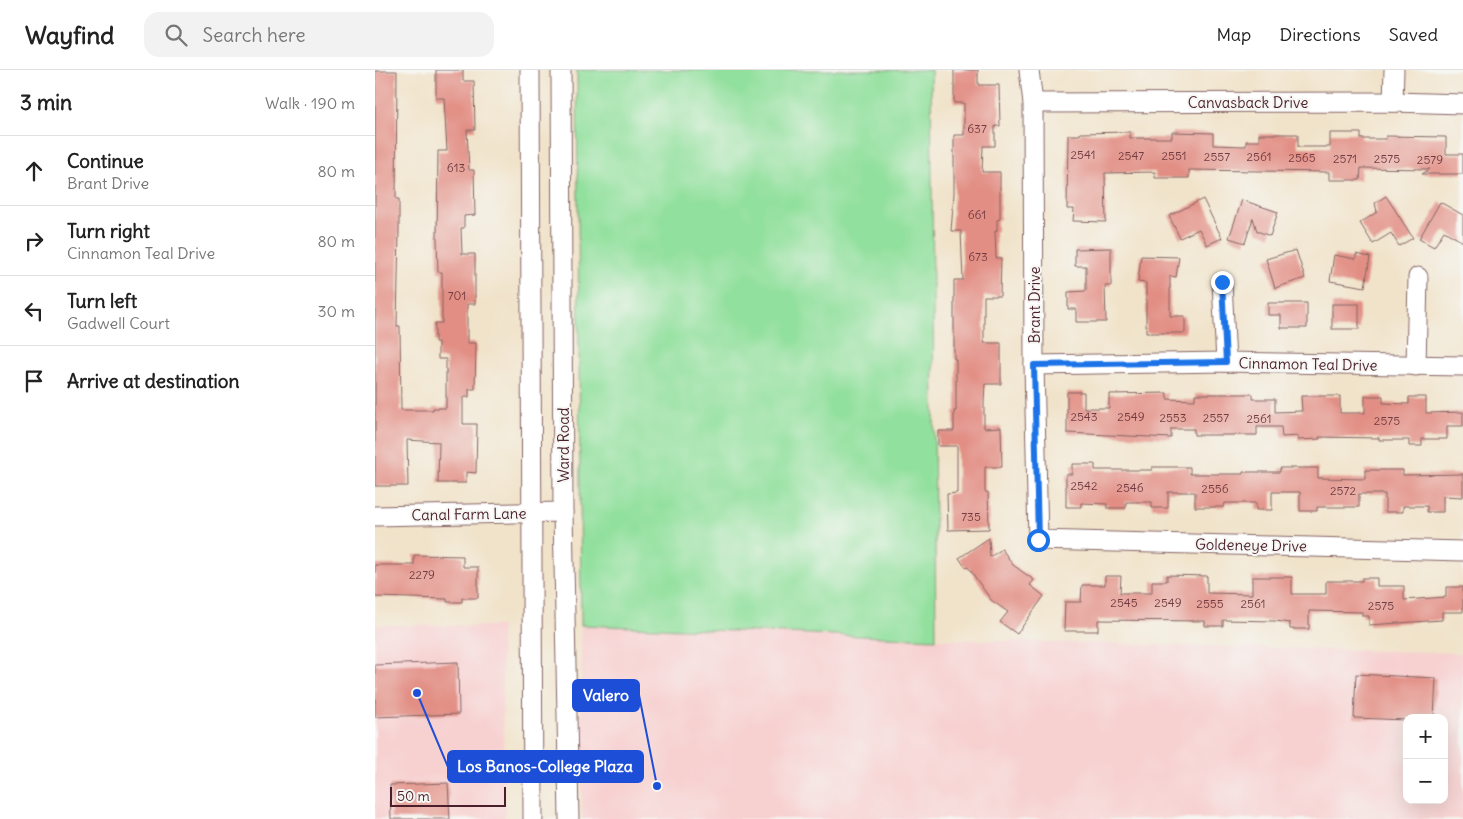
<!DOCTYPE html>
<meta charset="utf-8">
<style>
:root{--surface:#fff;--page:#f2f2f2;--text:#222;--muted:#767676;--line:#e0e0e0}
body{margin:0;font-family:Delius,sans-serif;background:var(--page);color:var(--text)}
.controls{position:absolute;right:15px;bottom:15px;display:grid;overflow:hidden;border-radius:10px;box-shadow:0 5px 20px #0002}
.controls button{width:45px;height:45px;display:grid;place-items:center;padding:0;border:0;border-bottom:1px solid var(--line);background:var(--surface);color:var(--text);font:25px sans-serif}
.scale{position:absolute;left:15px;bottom:12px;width:116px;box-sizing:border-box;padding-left:5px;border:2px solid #4a1f2b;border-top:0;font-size:14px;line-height:18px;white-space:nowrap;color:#4a1f2b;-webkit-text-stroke:4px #f6f6f2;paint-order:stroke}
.stop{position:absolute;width:15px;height:15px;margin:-11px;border:4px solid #1a73e8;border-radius:50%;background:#fff}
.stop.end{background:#1a73e8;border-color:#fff;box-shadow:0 1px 5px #0008}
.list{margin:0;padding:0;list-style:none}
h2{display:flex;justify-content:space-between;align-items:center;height:65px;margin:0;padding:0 20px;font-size:21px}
h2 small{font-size:16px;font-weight:400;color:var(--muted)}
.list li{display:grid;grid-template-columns:32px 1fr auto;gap:15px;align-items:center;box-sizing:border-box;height:70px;padding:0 20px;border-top:1px solid var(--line)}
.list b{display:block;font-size:19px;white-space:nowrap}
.list p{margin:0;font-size:16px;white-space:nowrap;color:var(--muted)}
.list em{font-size:16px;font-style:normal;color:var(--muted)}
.icon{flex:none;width:28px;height:28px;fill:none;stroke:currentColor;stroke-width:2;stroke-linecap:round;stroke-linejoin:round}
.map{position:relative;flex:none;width:1088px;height:749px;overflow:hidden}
header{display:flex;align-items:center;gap:30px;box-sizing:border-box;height:70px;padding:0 25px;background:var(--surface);border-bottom:1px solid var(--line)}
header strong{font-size:24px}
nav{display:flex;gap:28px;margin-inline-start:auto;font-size:18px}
.search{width:350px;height:45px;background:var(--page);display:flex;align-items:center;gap:12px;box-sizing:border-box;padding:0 18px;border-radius:15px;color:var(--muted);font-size:19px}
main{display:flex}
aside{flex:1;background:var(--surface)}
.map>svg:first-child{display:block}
</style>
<header>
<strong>Wayfind</strong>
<div class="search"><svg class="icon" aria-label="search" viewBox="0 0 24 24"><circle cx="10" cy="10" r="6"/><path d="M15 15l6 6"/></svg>Search here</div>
<nav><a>Map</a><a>Directions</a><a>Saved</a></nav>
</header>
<main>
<aside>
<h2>3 min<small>Walk · 190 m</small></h2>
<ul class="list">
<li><svg class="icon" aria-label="ahead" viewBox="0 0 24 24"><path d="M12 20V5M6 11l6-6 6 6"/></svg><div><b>Continue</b><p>Brant Drive</p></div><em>80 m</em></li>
<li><svg class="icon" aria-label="right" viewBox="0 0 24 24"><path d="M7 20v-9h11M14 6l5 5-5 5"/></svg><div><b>Turn right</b><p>Cinnamon Teal Drive</p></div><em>80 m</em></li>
<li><svg class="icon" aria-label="left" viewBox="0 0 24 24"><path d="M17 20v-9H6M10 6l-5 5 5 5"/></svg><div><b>Turn left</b><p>Gadwell Court</p></div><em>30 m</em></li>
<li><svg class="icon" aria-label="arrive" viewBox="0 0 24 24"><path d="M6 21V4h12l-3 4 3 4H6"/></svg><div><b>Arrive at destination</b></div></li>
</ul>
</aside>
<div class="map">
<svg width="1088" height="749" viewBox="0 0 1088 749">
<rect width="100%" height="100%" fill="#f6f6f2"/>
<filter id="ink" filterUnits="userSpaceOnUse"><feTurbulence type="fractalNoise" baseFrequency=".02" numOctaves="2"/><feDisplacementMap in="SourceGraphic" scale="10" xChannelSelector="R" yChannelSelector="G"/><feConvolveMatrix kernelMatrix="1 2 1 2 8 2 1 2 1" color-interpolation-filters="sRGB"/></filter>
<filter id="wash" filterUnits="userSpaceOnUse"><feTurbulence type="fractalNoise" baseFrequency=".0096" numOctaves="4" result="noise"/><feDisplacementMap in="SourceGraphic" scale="20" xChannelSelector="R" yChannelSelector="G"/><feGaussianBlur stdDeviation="1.12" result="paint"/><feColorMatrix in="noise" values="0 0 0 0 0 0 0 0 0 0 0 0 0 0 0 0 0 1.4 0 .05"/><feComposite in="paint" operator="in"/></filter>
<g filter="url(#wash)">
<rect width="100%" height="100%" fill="#f1e3ca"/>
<g fill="#f7d0d0" fill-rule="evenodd">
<polygon points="0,555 126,556 130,749 0,749"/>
<path d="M 206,555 L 561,569 L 1088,583 L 1088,749 L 207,749 ZM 1032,648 L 1069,648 L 1069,730 L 1032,730 Z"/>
</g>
<polygon fill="#92e09d" stroke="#6e8064" points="202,0 556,0 561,569 206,555"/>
<g id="blocks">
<g fill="#e28e84">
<polygon points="61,0 88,0 88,11 99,11 100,60 92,60 94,100 99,100 100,145 89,146 89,158 86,158 87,184 100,184 100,234 92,234 92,273 101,273 100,319 94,319 94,327 88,327 88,354 102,354 101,403 91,402 91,413 63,413 64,372 32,370 33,416 0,416 0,1 22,1 21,129 24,129 24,159 22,256 25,256 26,340 58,340 58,338 71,338 71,289 63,289 63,272 60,272 60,253 67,253 67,202 63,202 62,168 63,81 72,81 69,28 61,28"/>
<polygon points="579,0 603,0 603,15 624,15 625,56 620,56 620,76 608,76 607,102 625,102 625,149 622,150 622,161 620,161 621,188 626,188 625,226 609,226 609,273 626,273 626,314 610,314 609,331 609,358 626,357 627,397 610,397 610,422 613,422 614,459 573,460 572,424 582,423 582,376 563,376 563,361 579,361 579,341 581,341 581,289 579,289 579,210 588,210 586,161 576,161 579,124 579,65 589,65 589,33 579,33"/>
<polygon points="755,62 755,68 797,68 797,62 838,63 838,75 871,76 871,71 884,71 884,64 923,64 923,77 955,77 955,63 986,63 986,69 1011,69 1011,66 1071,67 1071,84 1088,84 1088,104 1047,104 1055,99 986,98 985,110 954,110 954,102 814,100 814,108 780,108 780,102 730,103 731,152 698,151 699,139 692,139 693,65 705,65 705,63"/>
<polygon points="1011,126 1038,168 1024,176 1016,163 998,174 985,153 1002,142 1000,133"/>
<polygon points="828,129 847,168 832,175 824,159 805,168 794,146"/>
<polygon points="867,130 903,142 895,166 882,161 878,148 870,173 854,168"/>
<polygon points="1065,132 1088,145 1088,172 1069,161 1059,177 1044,169"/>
<polygon points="736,178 736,216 730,216 731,252 701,252 701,239 693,239 693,222 711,221 711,196 700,196 700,179"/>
<polygon points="921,180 930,208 900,218 891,189"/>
<polygon points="981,184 995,187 990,217 955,211 959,185 981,189"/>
<polygon points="766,186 804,187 801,207 795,206 795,246 810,246 810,263 771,263 771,213 763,212"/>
<polygon points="893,233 932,233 932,258 906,258 906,245 893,245"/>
<rect x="957" y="234" width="27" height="25"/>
<polygon points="692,322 709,322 709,338 734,338 734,324 792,323 792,329 820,330 820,324 878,324 878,329 900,329 900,342 927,341 926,326 965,326 965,343 990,343 990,326 1008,326 1008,333 1034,334 1034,327 1051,327 1051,343 1088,342 1088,356 1072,356 1072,369 1047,369 1047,376 1034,376 1034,370 1004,370 1004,368 944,367 945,369 923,370 923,366 907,367 906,357 882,357 882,365 819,365 819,359 796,359 796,368 692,363"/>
<polygon points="697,394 720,394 720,400 777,400 777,397 815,397 815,404 868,404 868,402 905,402 905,398 943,398 943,408 990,409 990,400 1028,400 1028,405 1088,404 1088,427 1068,426 1068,442 1052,442 1052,436 1028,436 1028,442 1010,442 1010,424 984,424 984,437 942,437 942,441 925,441 925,422 897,422 897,440 881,440 881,433 850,433 849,437 820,437 820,422 793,422 793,438 777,438 777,432 751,432 751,438 732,438 732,434 706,433 706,437 691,437 691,404 697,404"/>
<polygon points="614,468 615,487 627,479 638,495 659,510 655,515 669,526 642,564 625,552 633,542 616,530 593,497 591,498 584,488"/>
<polygon points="39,485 88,486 88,497 103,497 103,528 87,528 87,532 72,532 72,529 0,527 0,495 39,495"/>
<polygon points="792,505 832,506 832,523 877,524 877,507 917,507 917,524 951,524 951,511 987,511 987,508 1002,508 1002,516 1029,516 1029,530 1071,527 1071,517 1088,517 1088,542 1067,542 1067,550 994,555 994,546 987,546 987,542 934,541 934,559 915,559 915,553 900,551 848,550 848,556 830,556 830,551 723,550 723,561 689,561 690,532 706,532 707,515 730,515 730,506 746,506 745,523 777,523 777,511 792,511"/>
<polygon points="83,592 84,644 0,647 0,595"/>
<polygon points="981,604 1061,608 1059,648 1032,648 1032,650 979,648"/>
<polygon points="73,713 75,749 16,749 15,715"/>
</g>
</g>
</g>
<g filter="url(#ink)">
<use href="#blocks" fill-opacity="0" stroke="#846463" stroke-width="1"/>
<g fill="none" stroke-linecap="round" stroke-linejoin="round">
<g stroke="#846463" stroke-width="21">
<g id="minor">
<polyline points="155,0 158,749"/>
<polyline points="186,0 188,442 194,749"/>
<polyline points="654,0 658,33 659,295 663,470 1088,481"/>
<polyline points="1018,32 1019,0"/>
<polyline points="658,33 1018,32 1088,34"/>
<polyline points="847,212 851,292"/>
<polyline points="659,295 851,292 1088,296"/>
<polyline points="1041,296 1043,207"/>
<polyline points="0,446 188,442"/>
</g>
</g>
<use href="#minor" stroke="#fff" stroke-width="19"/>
</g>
</g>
<g fill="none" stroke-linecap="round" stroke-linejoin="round" filter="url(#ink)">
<polyline stroke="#1a73e8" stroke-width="6" points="663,470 659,295 851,292 847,212"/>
</g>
<g text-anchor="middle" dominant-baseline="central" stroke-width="4" stroke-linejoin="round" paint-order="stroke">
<g font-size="12" fill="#703b41">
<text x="602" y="58">637</text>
<text x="708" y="84">2541</text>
<text x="756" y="85">2547</text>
<text x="799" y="85">2551</text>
<text x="842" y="86">2557</text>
<text x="884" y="86">2561</text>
<text x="927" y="87">2565</text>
<text x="970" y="88">2571</text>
<text x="1012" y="88">2575</text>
<text x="1055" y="89">2579</text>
<text x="81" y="97">613</text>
<text x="602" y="144">661</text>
<text x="603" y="186">673</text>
<text x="82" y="225">701</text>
<text x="709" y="346">2543</text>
<text x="756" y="346">2549</text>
<text x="798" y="347">2553</text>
<text x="841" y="347">2557</text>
<text x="884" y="348">2561</text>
<text x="1012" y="350">2575</text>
<text x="709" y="415">2542</text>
<text x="755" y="417">2546</text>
<text x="840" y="418">2556</text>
<text x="968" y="420">2572</text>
<text x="596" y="446">735</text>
<text x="47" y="504">2279</text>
<text x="749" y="532">2545</text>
<text x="793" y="532">2549</text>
<text x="835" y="533">2555</text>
<text x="878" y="533">2561</text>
<text x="1006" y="535">2575</text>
</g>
<g font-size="15" fill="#4a1f2b" stroke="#f6f6f2">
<text x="873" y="32">Canvasback Drive</text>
<text transform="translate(659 235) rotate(-90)">Brant Drive</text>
<text transform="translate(933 294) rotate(1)">Cinnamon Teal Drive</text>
<text transform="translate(188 375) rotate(-90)">Ward Road</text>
<text transform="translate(94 444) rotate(-1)">Canal Farm Lane</text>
<text transform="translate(876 475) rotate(1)">Goldeneye Drive</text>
</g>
</g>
<path fill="none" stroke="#1d4ed8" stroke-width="2" d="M282 716L264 625M42 623L73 697"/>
<g fill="#1d4ed8" stroke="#f6f6f2" stroke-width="2">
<circle cx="282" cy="716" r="5"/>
<circle cx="42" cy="623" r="5"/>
</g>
<g fill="#1d4ed8" stroke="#1d4ed8" stroke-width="2">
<rect x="198" y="610" width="66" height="31" rx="5"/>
<rect x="73" y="681" width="195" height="31" rx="5"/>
</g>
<g font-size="16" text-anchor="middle" font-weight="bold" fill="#fff">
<text x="231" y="631">Valero</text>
<text x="170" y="702">Los Banos-College Plaza</text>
</g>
</svg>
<div class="controls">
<button>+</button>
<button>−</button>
</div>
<div class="scale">50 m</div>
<div class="stop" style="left:663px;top:470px"></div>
<div class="stop end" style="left:847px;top:212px"></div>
</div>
</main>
